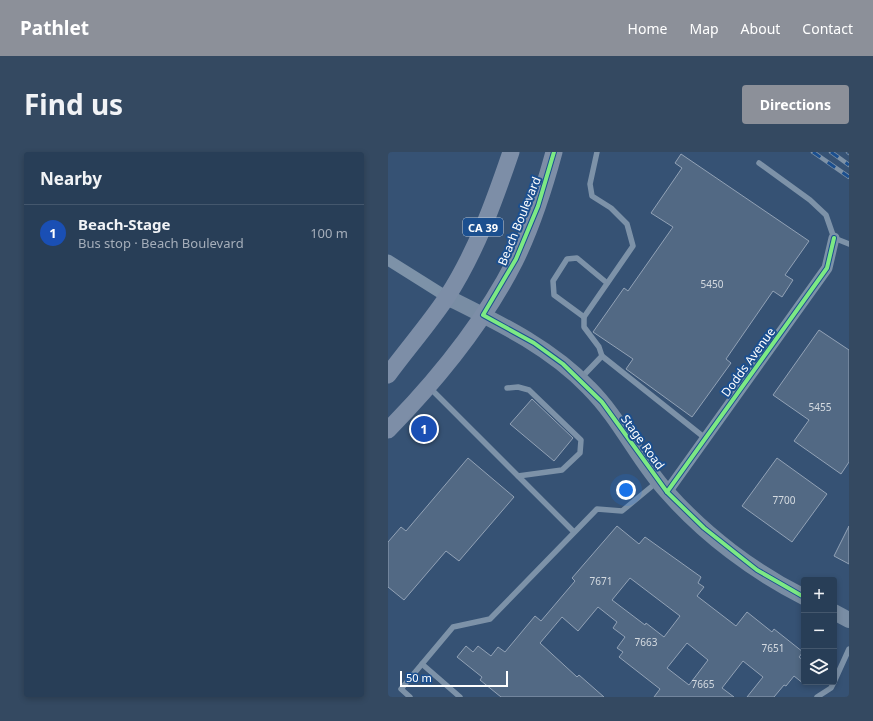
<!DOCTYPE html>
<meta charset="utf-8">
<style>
:root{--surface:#283e57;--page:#344961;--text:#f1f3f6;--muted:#a5aeba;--line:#44576d;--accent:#8c9099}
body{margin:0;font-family:"Noto Sans",sans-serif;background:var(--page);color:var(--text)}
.controls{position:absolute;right:12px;bottom:12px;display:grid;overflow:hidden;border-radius:4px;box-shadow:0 2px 6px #0003}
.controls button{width:36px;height:36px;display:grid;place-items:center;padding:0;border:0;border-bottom:1px solid var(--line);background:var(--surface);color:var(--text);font:20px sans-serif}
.scale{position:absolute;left:12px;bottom:10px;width:108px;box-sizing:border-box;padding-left:4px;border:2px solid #fff;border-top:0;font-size:11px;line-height:14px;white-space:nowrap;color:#fff;-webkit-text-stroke:3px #1b4f8f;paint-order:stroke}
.you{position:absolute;left:238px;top:338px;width:14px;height:14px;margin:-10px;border:3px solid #fff;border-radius:50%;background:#1a73e8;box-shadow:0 0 0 6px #1a73e833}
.badge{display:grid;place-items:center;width:26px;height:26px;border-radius:50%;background:var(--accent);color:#fff;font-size:13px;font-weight:700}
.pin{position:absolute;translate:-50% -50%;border:2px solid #fff;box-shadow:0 1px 4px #0006}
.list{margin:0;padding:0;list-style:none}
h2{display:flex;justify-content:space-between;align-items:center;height:52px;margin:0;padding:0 16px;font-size:17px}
h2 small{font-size:13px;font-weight:400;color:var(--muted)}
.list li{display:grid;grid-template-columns:26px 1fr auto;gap:12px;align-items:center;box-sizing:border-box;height:56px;padding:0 16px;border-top:1px solid var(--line)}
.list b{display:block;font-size:15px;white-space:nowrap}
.list p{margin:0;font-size:13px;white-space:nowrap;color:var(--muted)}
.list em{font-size:13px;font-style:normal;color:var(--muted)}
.icon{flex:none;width:22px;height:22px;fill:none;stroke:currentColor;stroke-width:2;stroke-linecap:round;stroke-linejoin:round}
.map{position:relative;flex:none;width:461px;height:545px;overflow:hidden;border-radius:4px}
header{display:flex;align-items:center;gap:24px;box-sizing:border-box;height:56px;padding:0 20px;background:var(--accent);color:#fff}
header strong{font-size:19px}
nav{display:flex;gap:22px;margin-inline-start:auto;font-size:14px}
.intro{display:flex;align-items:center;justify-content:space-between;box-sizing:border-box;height:96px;padding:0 24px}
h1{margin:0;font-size:28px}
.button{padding:10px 18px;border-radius:4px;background:var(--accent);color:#fff;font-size:14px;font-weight:700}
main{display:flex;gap:24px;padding:0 24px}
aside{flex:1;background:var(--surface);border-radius:4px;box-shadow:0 2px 6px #0003}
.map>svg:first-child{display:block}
</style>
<header>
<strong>Pathlet</strong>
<nav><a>Home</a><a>Map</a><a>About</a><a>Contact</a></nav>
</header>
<div class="intro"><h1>Find us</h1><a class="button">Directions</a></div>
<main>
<aside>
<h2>Nearby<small></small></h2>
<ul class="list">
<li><span class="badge" style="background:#1a4fb4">1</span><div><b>Beach-Stage</b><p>Bus stop · Beach Boulevard</p></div><em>100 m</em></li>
</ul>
</aside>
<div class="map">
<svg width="461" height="545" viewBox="0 0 461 545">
<rect width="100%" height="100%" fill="#365274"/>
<g fill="#526984" stroke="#92a2b6" fill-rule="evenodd">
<polygon points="293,2 421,89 397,123 405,128 394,145 385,139 338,207 343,211 304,265 238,217 245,207 205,180 236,136 240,139 285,75 263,61 294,16 287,11"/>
<polygon points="431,178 461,198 461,310 453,322 406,289 421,268 385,243"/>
<polygon points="144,247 185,286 166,309 122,272"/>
<polygon points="80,306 126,345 71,409 58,399 16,448 0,435 0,390 13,375 18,379"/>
<polygon points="389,306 439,342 404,390 354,354"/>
<path d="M 229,374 L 251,392 L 257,385 L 313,425 L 310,431 L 316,435 L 309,444 L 348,474 L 359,460 L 384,480 L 386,477 L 415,500 L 411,505 L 416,509 L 416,532 L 406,524 L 398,534 L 396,533 L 386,545 L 359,545 L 375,525 L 355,509 L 334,536 L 346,545 L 266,545 L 272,537 L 231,505 L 235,500 L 229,496 L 237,485 L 225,476 L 229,470 L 210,455 L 190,479 L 174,465 L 152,491 L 189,525 L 191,523 L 216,545 L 113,545 L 92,528 L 94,525 L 69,505 L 78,494 L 85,500 L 90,494 L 103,504 L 110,495 L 117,500 L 147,464 L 153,469 L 187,429 L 184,426 ZM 242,426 L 292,464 L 276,485 L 258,471 L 257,473 L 224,448 ZM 299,491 L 320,508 L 301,533 L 279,516 Z"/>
<polygon points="461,374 461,412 446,404"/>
</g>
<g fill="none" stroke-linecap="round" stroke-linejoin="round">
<g stroke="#7d92a8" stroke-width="5.5">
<polyline points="371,11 422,48 438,63 446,86 461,92"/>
<polyline points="196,165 166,143 165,129 179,107 189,106 219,131"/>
<polyline points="214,204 317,286"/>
<polyline points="192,227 214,204 211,195 196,175 196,165 245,94 239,72 223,56 204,44 202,32 209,0"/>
<polyline points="42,236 186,380"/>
<polyline points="119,236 130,235 141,238 193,288 192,301 174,318 130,324"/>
<polyline points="34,512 72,545"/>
<polyline points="446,530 461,497"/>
<polyline points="22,545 13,537 65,475 102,467 209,357 234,359 269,330"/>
<polyline points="429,545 443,536 446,530"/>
</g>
<g stroke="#7d92a8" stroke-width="11">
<polyline points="0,108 59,145"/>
<polyline points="279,340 439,116 446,86"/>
</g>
<g stroke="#798da4" stroke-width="16">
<path d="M 59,145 C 109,170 162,195 201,236 C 232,267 250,308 279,340 C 317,383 366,420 416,445"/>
<polyline points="446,460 461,468"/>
</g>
<g stroke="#7d8ea7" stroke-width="17">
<path d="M 0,223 C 19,197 41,172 59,145 C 88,100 106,50 123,0"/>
<path d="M 0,278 C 48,229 96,170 127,109 C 144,74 156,37 166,0"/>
</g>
<g stroke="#7e92a7" stroke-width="4.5">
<g id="rail">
<polyline points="425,0 461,25"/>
<polyline points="443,0 461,13"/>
<polyline points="460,0 461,1"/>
</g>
</g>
<use href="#rail" stroke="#1b4f8f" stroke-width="3" stroke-dasharray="9" stroke-linecap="butt"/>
<g stroke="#1b4f8f" stroke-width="6">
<g id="cycleway">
<polyline points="166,0 150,54 128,107 95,163 146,191 175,212 214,250 279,340 316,376 369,418 416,445"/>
<polyline points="279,340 439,116 446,86"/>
</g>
</g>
<use href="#cycleway" stroke="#7ce984" stroke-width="4"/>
</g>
<g text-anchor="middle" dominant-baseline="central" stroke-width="4" stroke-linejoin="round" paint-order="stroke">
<g font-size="10" fill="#d4dae0">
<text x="324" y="132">5450</text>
<text x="432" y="255">5455</text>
<text x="396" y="348">7700</text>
<text x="213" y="429">7671</text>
<text x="258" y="490">7663</text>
<text x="385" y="496">7651</text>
<text x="315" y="532">7665</text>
</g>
<rect fill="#1b4f8f" stroke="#bbcadd" stroke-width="1" x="75" y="66" width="40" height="18" rx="3"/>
<g font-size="11" font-weight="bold" fill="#fff">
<text x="95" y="75">CA 39</text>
</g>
<g font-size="12" fill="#fff" stroke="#1b4f8f">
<text transform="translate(131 69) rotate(-68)">Beach Boulevard</text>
<text transform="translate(360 210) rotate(-54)">Dodds Avenue</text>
<text transform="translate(255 290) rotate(54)">Stage Road</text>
</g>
</g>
</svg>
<div class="controls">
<button>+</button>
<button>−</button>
<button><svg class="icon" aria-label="layers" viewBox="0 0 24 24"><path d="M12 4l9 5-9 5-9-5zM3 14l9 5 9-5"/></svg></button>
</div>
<div class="scale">50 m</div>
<div class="you"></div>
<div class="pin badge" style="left:36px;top:277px;background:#1a4fb4">1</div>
</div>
</main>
